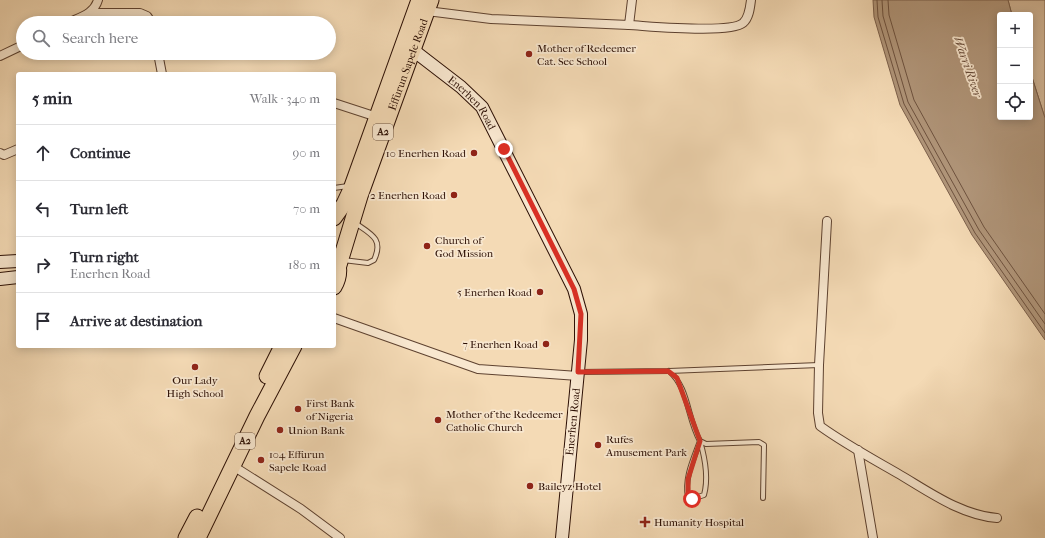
<!DOCTYPE html>
<meta charset="utf-8">
<style>
:root{--surface:#fff;--page:#f2f2f3;--text:#2b2b33;--muted:#7c7c81;--line:#e1e1e2}
body{margin:0;font-family:"IM FELL French Canon",serif;background:var(--page);color:var(--text)}
.controls{position:absolute;right:12px;top:12px;display:grid;overflow:hidden;border-radius:4px;box-shadow:0 2px 10px #0003}
.controls button{width:36px;height:36px;display:grid;place-items:center;padding:0;border:0;border-bottom:1px solid var(--line);background:var(--surface);color:var(--text);font:20px sans-serif}
.stop{position:absolute;width:12px;height:12px;margin:-9px;border:3px solid #d93025;border-radius:50%;background:#fff}
.stop.end{background:#d93025;border-color:#fff;box-shadow:0 1px 4px #0008}
.list{margin:0;padding:0;list-style:none}
h2{display:flex;justify-content:space-between;align-items:center;height:52px;margin:0;padding:0 16px;font-size:17px}
h2 small{font-size:13px;font-weight:400;color:var(--muted)}
.list li{display:grid;grid-template-columns:26px 1fr auto;gap:12px;align-items:center;box-sizing:border-box;height:56px;padding:0 16px;border-top:1px solid var(--line)}
.list b{display:block;font-size:15px;white-space:nowrap}
.list p{margin:0;font-size:13px;white-space:nowrap;color:var(--muted)}
.list em{font-size:13px;font-style:normal;color:var(--muted)}
.icon{flex:none;width:22px;height:22px;fill:none;stroke:currentColor;stroke-width:2;stroke-linecap:round;stroke-linejoin:round}
.map{position:relative;flex:none;width:1045px;height:538px;overflow:hidden}
.search{position:absolute;background:var(--surface);box-shadow:0 2px 10px #0003;left:16px;top:16px;width:320px;height:44px;display:flex;align-items:center;gap:10px;box-sizing:border-box;padding:0 14px;border-radius:22px;color:var(--muted);font-size:15px}
.panel{position:absolute;background:var(--surface);box-shadow:0 2px 10px #0003;left:16px;top:72px;width:320px;height:276px;border-radius:4px}
.map>svg:first-child{display:block}
</style>
<div class="map">
<svg width="1045" height="538" viewBox="0 0 1045 538">
<rect width="100%" height="100%" fill="#f4dab5"/>
<filter id="stains"><feTurbulence type="fractalNoise" baseFrequency=".005" numOctaves="4"/><feColorMatrix values="0 0 0 0 .2 0 0 0 0 .09 0 0 0 0 .02 0 0 0 .5 -.17"/></filter>
<radialGradient id="worn" r=".72"><stop offset=".6" stop-color="#630" stop-opacity="0"/><stop offset="1" stop-color="#630" stop-opacity=".3"/></radialGradient>
<polygon fill="#d2b797" stroke="#7f634e" points="1008,0 1045,0 1045,118 1030,71 1030,15 1012,15"/>
<polygon fill="#b09579" stroke="#7b5f4a" points="873,0 1008,0 1012,15 1000,15 1000,117 1030,117 1030,71 1045,118 1045,340 972,235 900,105 874,17"/>
<g fill="none" stroke-linecap="round" stroke-linejoin="round">
<g stroke="#6e523e" stroke-width="1">
<polyline points="877,0 878,17 904,104 975,233 1045,333"/>
<polyline points="882,0 883,16 908,102 979,230 1045,324"/>
<polyline points="888,0 889,15 914,100 984,227 1045,314"/>
</g>
<g stroke="#5e4230" stroke-width="6">
<g id="lane">
<polyline points="334,188 348,186"/>
<path d="M 343,260 L 368,263 L 374,260 C 384,239 371,234 355,223"/>
<path d="M 669,371 C 689,388 687,418 700,441 L 706,444 L 759,442 L 764,445 L 763,498"/>
<polyline points="579,372 669,371 819,365"/>
<path d="M 700,441 C 705,458 709,477 704,495 L 692,499 L 688,497 C 684,478 694,458 700,441 Z"/>
</g>
</g>
<g stroke="#5e4230" stroke-width="10">
<g id="street">
<polyline points="427,11 491,19 629,25 632,0"/>
<polyline points="90,13 140,13 147,16 152,23"/>
<path d="M 68,23 C 80,17 94,14 98,0"/>
<path d="M 629,25 C 649,26 730,34 743,23 C 749,18 750,8 751,0"/>
<polyline points="158,53 162,74"/>
<polyline points="0,56 23,45"/>
<polyline points="334,103 377,117"/>
<polyline points="0,153 4,155 18,149"/>
<path d="M 827,221 L 819,365 L 818,413 L 820,426 C 845,444 871,458 897,473 C 928,491 960,515 997,518"/>
<polyline points="334,318 478,369 578,376"/>
<polyline points="858,450 873,538"/>
<polyline points="233,466 301,509 340,538"/>
</g>
</g>
<g stroke="#2c0f04" stroke-width="14">
<g id="secondary">
<path id="s1" d="M 413,50 L 461,87 L 482,107 L 574,289 L 581,314 L 581,340 L 562,538"/>
<polyline points="0,262 18,261"/>
<polyline points="0,279 18,277"/>
</g>
</g>
<g stroke="#2c0f04" stroke-width="17">
<g id="highway">
<polyline points="334,218 344,204 351,189 419,0"/>
<path id="s2" d="M 339,265 L 360,196 L 431,0"/>
<path d="M 334,287 C 340,277 340,267 336,256"/>
<polyline points="267,376 282,346"/>
<polyline points="186,538 197,517"/>
<polyline points="198,538 257,416 294,346"/>
</g>
</g>
<use href="#lane" stroke="#f8e7cf" stroke-width="4"/>
<use href="#street" stroke="#f8e7cf" stroke-width="8"/>
<use href="#secondary" stroke="#f8e7cf" stroke-width="12"/>
<use href="#highway" stroke="#f4dab5" stroke-width="15"/>
</g>
<g fill="none" stroke-linecap="round" stroke-linejoin="round">
<polyline stroke="#d93025" stroke-width="5" points="504,149 574,289 581,314 578,372 668,371 677,378 700,441 688,479 688,497 692,499"/>
</g>
<g fill="#8f2418" stroke="#f8e7cf" stroke-width="1.5">
<circle cx="529" cy="54" r="4"/>
<circle cx="474" cy="153" r="4"/>
<circle cx="454" cy="195" r="4"/>
<circle cx="427" cy="246" r="4"/>
<circle cx="540" cy="292" r="4"/>
<circle cx="546" cy="344" r="4"/>
<circle cx="195" cy="367" r="4"/>
<circle cx="298" cy="409" r="4"/>
<circle cx="438" cy="420" r="4"/>
<circle cx="280" cy="430" r="4"/>
<circle cx="598" cy="445" r="4"/>
<circle cx="261" cy="460" r="4"/>
<circle cx="530" cy="486" r="4"/>
<path d="M643 516h4v4h4v4h-4v4h-4v-4h-4v-4h4z"/>
</g>
<g text-anchor="middle" dominant-baseline="central" stroke-width="3.5" stroke-linejoin="round" paint-order="stroke">
<g fill="#f8e7cf" stroke="#695041" stroke-width="1">
<rect x="373" y="124" width="20" height="16" rx="3"/>
<rect x="235" y="433" width="20" height="16" rx="3"/>
</g>
<g font-size="10" font-weight="bold" fill="#2c0f04">
<text x="383" y="132">A2</text>
<text x="245" y="441">A2</text>
</g>
<g font-size="11" fill="#2c0f04" stroke="#f8e7cf" text-anchor="start">
<text x="537" y="48">Mother of Redeemer<tspan x="537" dy="13">Cat. Sec School</tspan></text>
<text x="466" y="153" text-anchor="end">10 Enerhen Road</text>
<text x="446" y="195" text-anchor="end">2 Enerhen Road</text>
<text x="435" y="240">Church of<tspan x="435" dy="13">God Mission</tspan></text>
<text x="532" y="292" text-anchor="end">5 Enerhen Road</text>
<text x="538" y="344" text-anchor="end">7 Enerhen Road</text>
<text x="195" y="380" text-anchor="middle">Our Lady<tspan x="195" dy="13">High School</tspan></text>
<text x="306" y="403">First Bank<tspan x="306" dy="13">of Nigeria</tspan></text>
<text x="446" y="414">Mother of the Redeemer<tspan x="446" dy="13">Catholic Church</tspan></text>
<text x="288" y="430">Union Bank</text>
<text x="606" y="439">Rufes<tspan x="606" dy="13">Amusement Park</tspan></text>
<text x="269" y="454">104 Effurun<tspan x="269" dy="13">Sapele Road</tspan></text>
<text x="538" y="486">Baileyz Hotel</text>
<text x="654" y="522">Humanity Hospital</text>
</g>
<g font-size="11" fill="#2c0f04" stroke="#f8e7cf">
<text stroke="none"><textPath href="#s2" startOffset="212">Effurun Sapele Road</textPath></text>
<text stroke="none"><textPath href="#s1" startOffset="80">Enerhen Road</textPath></text>
<text transform="translate(573 422) rotate(-84)">Enerhen Road</text>
</g>
<g font-size="12" font-style="italic" fill="#674b39" stroke="#f8e7cf">
<text transform="translate(968 67) rotate(71)">Warri River</text>
</g>
</g>
<rect width="100%" height="100%" filter="url(#stains)"/>
<rect width="100%" height="100%" fill="url(#worn)"/>
</svg>
<div class="controls">
<button>+</button>
<button>−</button>
<button><svg class="icon" aria-label="locate" viewBox="0 0 24 24"><circle cx="12" cy="12" r="6"/><path d="M12 2v4M12 18v4M2 12h4M18 12h4"/></svg></button>
</div>
<div class="stop" style="left:692px;top:499px"></div>
<div class="stop end" style="left:504px;top:149px"></div>
<div class="search"><svg class="icon" aria-label="search" viewBox="0 0 24 24"><circle cx="10" cy="10" r="6"/><path d="M15 15l6 6"/></svg>Search here</div>
<section class="panel">
<h2>5 min<small>Walk · 340 m</small></h2>
<ul class="list">
<li><svg class="icon" aria-label="ahead" viewBox="0 0 24 24"><path d="M12 20V5M6 11l6-6 6 6"/></svg><div><b>Continue</b></div><em>90 m</em></li>
<li><svg class="icon" aria-label="left" viewBox="0 0 24 24"><path d="M17 20v-9H6M10 6l-5 5 5 5"/></svg><div><b>Turn left</b></div><em>70 m</em></li>
<li><svg class="icon" aria-label="right" viewBox="0 0 24 24"><path d="M7 20v-9h11M14 6l5 5-5 5"/></svg><div><b>Turn right</b><p>Enerhen Road</p></div><em>180 m</em></li>
<li><svg class="icon" aria-label="arrive" viewBox="0 0 24 24"><path d="M6 21V4h12l-3 4 3 4H6"/></svg><div><b>Arrive at destination</b></div></li>
</ul>
</section>
</div>
